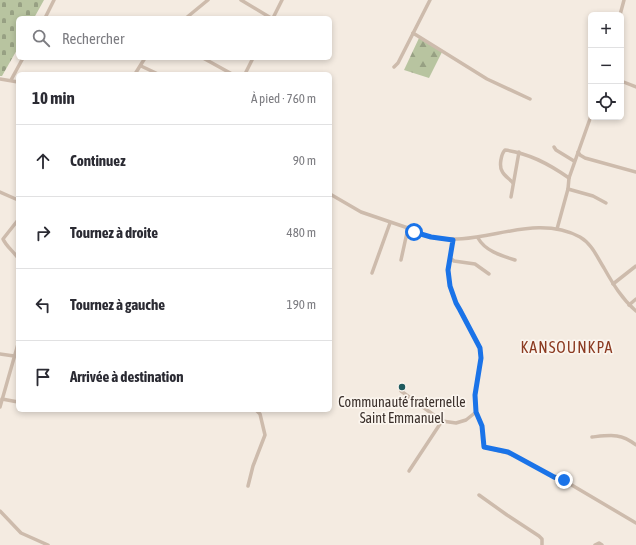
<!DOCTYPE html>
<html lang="fr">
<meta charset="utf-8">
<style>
:root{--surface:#fff;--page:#f2f2f3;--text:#2b2b33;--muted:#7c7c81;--line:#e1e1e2}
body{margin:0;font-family:"Asap Condensed",sans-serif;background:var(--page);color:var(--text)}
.controls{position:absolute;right:12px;top:12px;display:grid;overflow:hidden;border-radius:6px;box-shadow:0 2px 6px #0003}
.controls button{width:36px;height:36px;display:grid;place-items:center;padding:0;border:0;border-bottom:1px solid var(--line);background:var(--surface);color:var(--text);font:20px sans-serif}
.stop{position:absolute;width:12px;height:12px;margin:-9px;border:3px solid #1a73e8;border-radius:50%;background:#fff}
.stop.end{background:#1a73e8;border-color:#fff;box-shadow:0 1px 4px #0008}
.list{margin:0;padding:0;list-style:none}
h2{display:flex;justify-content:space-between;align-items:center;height:52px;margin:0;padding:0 16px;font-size:17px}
h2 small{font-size:13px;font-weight:400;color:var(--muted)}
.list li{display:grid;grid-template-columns:26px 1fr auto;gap:12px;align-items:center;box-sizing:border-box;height:72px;padding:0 16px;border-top:1px solid var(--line)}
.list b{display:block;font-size:15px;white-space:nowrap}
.list em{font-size:13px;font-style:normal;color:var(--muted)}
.icon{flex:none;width:22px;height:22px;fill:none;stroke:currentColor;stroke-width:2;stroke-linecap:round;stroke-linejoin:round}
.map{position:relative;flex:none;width:636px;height:545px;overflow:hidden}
.search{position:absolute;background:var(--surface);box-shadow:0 2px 6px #0003;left:16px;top:16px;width:316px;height:44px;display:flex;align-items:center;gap:10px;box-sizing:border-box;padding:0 14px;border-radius:6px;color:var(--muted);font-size:15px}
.panel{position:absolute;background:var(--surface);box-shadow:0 2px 6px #0003;left:16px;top:72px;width:316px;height:340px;border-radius:6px}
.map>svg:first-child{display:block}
</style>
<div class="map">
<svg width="636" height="545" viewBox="0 0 636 545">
<defs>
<pattern id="forest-firs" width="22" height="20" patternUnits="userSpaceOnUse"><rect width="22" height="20" fill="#b8c4a0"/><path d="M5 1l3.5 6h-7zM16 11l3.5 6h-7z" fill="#97a083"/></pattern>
<pattern id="cemetery-stones" width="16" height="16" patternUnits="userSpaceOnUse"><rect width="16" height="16" fill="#b8c4a0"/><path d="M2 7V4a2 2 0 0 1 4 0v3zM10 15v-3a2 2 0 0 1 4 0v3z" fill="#97a083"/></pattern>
</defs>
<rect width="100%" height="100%" fill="#f4ebe1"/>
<polygon fill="url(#forest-firs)" points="419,38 442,52 429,78 404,70"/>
<polygon fill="url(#cemetery-stones)" points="0,0 44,0 34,18 18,18 18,48 2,76 0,76"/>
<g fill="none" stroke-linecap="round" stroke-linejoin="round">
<g stroke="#cdbbac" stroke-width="3.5">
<polyline points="241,0 271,18"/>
<polyline points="620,15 624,0"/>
<polyline points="45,18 54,0"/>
<polyline points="186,18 208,0"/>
<polyline points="273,18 282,0"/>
<polyline points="413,33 487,79 530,99"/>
<polyline points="203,58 232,74"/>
<polyline points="141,66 158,74"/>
<polyline points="394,67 398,63 430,0"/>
<polyline points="135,74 145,58"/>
<polyline points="245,74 253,58"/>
<polyline points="0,79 18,82"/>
<polyline points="11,80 23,58"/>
<polyline points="621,81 636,87"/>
<polyline points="554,147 556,150 574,161"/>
<polyline points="578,152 580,155 585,158 636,172"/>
<path d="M 513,183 C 510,179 504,176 502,171 C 499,166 501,154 505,150 C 529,153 549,164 569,178"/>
<polyline points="568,189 593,196 606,203"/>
<polyline points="0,192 18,200"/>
<path d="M 330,194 L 361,212 L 408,228 C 414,233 421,234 428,236 C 478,250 531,211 580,237 C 592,244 597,257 604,268 C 613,284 622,299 636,311"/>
<polyline points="511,197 519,152"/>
<path d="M 18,220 L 3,239 C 6,246 13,251 18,258"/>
<polyline points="557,229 568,189 569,178 591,116"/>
<path d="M 478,238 C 485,251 502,256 515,260"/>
<polyline points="453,240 448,270 450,287 456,303 460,309 480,348 481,358 475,395 476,412 482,426 484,447 508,453 520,458 554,477 570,484 636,523"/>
<polyline points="450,258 454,261 475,264 489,274"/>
<polyline points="401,260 408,228"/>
<polyline points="372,273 390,223"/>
<polyline points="613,284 636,266"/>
<polyline points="629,305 636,299"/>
<polyline points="0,354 14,356"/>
<polyline points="401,391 442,421 456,423 466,420 476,412"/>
<polyline points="2,399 18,402"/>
<polyline points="0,407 18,344"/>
<path d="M 592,437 C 611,435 621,433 636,445"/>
<polyline points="409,471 442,421"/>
<polyline points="248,486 253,466 265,435 260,414 256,410"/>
<polyline points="479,495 507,515 539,536 542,539 542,545"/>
<polyline points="0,511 21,533 48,545"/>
<polyline points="595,545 599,543 602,545"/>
</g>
</g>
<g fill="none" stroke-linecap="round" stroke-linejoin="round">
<polyline stroke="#1a73e8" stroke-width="5" points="414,232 431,237 453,240 448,270 450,286 456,303 460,310 480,348 481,358 475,395 476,412 482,426 484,447 508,452 554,477 564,480"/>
</g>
<circle fill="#1f5a5e" stroke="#fbf5ee" stroke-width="1.5" cx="402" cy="387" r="4"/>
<g text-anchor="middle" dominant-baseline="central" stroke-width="3.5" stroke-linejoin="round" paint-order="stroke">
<g font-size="14" fill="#3b302b" stroke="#fbf5ee">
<text x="402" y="402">Communauté fraternelle<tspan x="402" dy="16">Saint Emmanuel</tspan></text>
</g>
<g font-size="16" letter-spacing="1" fill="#8c3b22" stroke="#fbf5ee">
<text x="567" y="347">KANSOUNKPA</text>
</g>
</g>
</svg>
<div class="controls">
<button>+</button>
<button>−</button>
<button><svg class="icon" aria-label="locate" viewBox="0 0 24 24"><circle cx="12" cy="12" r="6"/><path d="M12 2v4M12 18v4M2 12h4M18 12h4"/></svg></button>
</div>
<div class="stop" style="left:414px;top:232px"></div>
<div class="stop end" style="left:564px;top:480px"></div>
<div class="search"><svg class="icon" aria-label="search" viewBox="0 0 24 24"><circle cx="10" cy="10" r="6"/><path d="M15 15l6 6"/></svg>Rechercher</div>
<section class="panel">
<h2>10 min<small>À pied · 760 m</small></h2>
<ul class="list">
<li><svg class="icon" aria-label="ahead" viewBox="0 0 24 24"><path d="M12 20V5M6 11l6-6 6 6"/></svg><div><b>Continuez</b></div><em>90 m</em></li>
<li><svg class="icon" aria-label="right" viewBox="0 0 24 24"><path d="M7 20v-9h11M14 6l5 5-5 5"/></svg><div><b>Tournez à droite</b></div><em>480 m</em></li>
<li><svg class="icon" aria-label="left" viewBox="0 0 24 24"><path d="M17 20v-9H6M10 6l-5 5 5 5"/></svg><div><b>Tournez à gauche</b></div><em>190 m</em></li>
<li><svg class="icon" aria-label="arrive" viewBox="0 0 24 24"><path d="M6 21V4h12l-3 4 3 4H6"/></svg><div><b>Arrivée à destination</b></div></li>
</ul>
</section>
</div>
